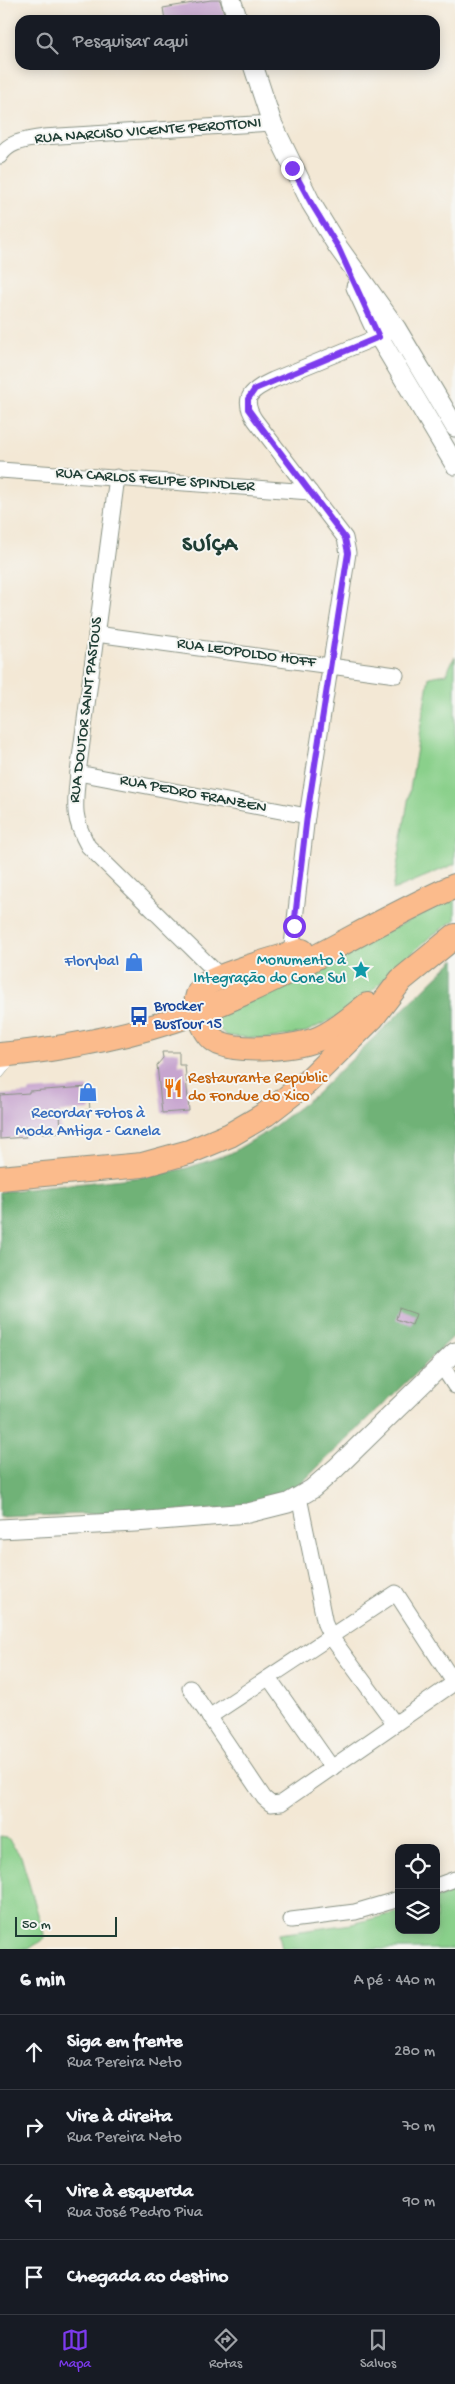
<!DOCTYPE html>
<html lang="pt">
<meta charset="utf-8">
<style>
:root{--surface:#171b24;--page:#242831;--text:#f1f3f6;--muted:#9ea1a6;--line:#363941;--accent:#7c3aed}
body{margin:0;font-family:"Gochi Hand",sans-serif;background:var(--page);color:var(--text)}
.controls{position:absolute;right:15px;bottom:15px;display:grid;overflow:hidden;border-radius:10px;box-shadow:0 2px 12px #0003}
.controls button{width:45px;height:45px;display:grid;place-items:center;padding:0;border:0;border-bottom:1px solid var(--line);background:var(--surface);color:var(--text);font:25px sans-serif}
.scale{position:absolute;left:15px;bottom:12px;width:102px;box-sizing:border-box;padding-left:5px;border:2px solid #1f3d34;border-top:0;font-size:14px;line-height:18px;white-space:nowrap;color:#1f3d34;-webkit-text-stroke:4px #f6f6f2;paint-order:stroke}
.stop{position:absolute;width:15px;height:15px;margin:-11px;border:4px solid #7c3aed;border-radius:50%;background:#fff}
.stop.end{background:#7c3aed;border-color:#fff;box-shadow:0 1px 5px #0008}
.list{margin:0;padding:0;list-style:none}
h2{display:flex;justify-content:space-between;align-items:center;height:65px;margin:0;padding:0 20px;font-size:21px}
h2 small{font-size:16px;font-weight:400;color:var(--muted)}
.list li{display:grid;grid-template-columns:32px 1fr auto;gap:15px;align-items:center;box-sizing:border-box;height:75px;padding:0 20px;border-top:1px solid var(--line)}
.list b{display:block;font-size:19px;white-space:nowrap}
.list p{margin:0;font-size:16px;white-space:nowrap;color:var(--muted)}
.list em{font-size:16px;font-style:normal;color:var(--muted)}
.icon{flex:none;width:28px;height:28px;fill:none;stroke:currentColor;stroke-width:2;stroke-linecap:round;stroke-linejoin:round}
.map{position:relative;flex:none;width:455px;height:1949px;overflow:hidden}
.search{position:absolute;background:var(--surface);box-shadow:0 2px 12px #0003;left:15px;right:15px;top:15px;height:55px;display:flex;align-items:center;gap:12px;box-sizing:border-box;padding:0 18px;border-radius:15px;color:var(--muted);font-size:19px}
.sheet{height:365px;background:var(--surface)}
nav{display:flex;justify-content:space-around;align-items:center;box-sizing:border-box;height:70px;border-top:1px solid var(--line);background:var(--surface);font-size:14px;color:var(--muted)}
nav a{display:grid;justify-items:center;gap:2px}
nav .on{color:var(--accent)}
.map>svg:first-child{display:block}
</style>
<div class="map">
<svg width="455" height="1949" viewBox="0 0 455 1949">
<rect width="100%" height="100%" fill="#f6f6f2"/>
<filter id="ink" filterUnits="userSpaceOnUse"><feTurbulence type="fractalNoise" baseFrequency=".02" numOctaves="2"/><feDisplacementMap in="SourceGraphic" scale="10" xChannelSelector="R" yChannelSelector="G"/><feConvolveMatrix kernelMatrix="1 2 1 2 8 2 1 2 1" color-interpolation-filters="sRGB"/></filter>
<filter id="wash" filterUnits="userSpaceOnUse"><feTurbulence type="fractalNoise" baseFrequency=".0096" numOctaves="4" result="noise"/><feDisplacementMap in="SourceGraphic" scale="20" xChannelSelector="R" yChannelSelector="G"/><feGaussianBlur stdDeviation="1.12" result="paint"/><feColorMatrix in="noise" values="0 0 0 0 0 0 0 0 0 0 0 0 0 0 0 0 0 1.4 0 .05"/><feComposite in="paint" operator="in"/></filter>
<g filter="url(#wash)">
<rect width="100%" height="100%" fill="#f3e8d5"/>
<g fill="#8ad08b" stroke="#548660">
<polygon points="455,656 455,864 393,890 429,677 446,674"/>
<polygon points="455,898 455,920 431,936 351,1010 306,1032 267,1039 227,1036 208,1019"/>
<polygon points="0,1837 7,1838 21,1856 45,1938 29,1949 0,1949"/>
<polygon points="455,1891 455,1949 282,1949 279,1934 352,1924 399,1912 399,1930 436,1930 436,1898"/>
</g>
<polygon fill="#6fb277" stroke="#477856" points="455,959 455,1335 292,1492 259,1508 0,1517 0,1192 150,1176 187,1168 231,1153 268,1131 316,1094"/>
<g id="blocks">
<g fill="#c7a5cf">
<polygon points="211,0 220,0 226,20 165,20 163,8"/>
<polygon points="162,1052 179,1052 179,1065 185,1065 189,1111 162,1113 157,1065 163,1058"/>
<polygon points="88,1087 90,1110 60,1112 61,1132 26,1134 26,1137 0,1139 0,1095 29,1093 29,1091"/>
<polygon points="399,1308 416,1314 412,1325 396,1319"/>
</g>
</g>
</g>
<g filter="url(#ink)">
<use href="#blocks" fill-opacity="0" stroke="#899284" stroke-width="1"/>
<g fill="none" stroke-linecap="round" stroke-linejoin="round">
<g stroke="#899284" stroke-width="9">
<polyline id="service" points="0,1074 12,1059"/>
</g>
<g stroke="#899284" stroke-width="17">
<g id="minor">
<path d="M 0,156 C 9,141 27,140 43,137 L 272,123"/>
<polyline points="0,470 310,492"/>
<path d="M 117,477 L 78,773 C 75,805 72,817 88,846 L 221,977"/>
<polyline points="96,634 396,675"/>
<polyline points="78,773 307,816"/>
<path d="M 291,954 L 307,816 L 348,553 L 345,538 L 255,420 C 240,397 252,390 273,380 L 387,333"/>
<polyline points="442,1366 455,1386"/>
<polyline points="299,1497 325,1624 331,1637 395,1724"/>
<polyline points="269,1678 332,1768"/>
<polyline points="190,1688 264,1798 271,1804 281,1803 454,1683"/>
<polyline points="209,1717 396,1593 455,1684"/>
<polyline points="436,1886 455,1879"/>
<polyline points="291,1920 355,1912 399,1899"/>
</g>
</g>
<g stroke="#899284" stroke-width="21">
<g id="tertiary">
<polyline points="231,0 238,20"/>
<polyline points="253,65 272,123 311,203 338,247 396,328 455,427"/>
<polyline points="356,287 379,337 455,465"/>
<polyline points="0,1529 135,1522 248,1513 288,1503 312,1489 336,1468 455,1352"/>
</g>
</g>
<g stroke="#899284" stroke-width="26">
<g id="primary">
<path d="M 302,951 C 282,957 219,974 205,985 C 196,993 194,1005 199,1016 C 204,1026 208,1038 219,1043 C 243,1053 297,1048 320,1038 C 338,1030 352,1017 367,1005"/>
<path d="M 0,1055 C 66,1049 134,1035 196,1013 C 287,979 367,925 455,886"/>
<polyline points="0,1178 142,1165 189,1152 230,1135 266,1114 306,1083 372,1018 401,980 455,936"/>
</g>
</g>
<use href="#service" stroke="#fff" stroke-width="8"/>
<use href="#minor" stroke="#fff" stroke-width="15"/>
<use href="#tertiary" stroke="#fff" stroke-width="19"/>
<use href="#primary" stroke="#fbbb8c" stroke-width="24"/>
</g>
</g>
<g fill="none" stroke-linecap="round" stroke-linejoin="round" filter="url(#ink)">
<polyline stroke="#7c3aed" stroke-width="6" points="292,168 311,203 338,247 379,337 255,389 248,399 248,409 256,420 345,538 348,553 307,816 294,926"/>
</g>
<defs>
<g id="shop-bare" transform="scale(1.5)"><path d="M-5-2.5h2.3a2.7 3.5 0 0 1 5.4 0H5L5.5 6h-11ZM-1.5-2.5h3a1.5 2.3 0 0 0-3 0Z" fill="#3f7fe0" stroke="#f6f6f2" stroke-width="2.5" paint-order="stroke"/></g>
<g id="sight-bare" transform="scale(1.5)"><path d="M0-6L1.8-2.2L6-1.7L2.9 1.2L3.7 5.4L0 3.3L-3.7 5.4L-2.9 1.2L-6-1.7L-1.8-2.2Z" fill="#0f9aa8" stroke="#f6f6f2" stroke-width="2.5" paint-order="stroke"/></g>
<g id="bus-bare" transform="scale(1.5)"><path d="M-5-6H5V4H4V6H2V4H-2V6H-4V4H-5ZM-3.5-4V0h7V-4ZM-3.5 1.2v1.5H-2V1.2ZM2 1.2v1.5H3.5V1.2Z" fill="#1a4fb4" stroke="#f6f6f2" stroke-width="2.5" paint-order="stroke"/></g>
<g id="restaurant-bare" transform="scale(1.5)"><path d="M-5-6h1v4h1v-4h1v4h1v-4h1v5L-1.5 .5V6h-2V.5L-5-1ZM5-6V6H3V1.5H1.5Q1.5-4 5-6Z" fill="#e8710a" stroke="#f6f6f2" stroke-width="2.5" paint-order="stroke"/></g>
</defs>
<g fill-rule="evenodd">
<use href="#shop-bare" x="134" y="962"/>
<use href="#sight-bare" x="361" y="970"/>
<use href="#bus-bare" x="139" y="1016"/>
<use href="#restaurant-bare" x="173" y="1088"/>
<use href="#shop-bare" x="88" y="1092"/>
</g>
<g text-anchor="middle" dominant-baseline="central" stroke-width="4" stroke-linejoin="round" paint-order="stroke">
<g font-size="16" fill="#1f3d34" stroke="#f6f6f2">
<text transform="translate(148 132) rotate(-4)">RUA NARCISO VICENTE PEROTTONI</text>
<text transform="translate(155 481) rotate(4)">RUA CARLOS FELIPE SPINDLER</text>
<text transform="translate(246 654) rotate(8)">RUA LEOPOLDO HOFF</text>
<text transform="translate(87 710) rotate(-83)">RUA DOUTOR SAINT PASTOUS</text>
<text transform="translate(193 795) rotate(11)">RUA PEDRO FRANZEN</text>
</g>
<g font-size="16" fill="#0d838f" stroke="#f6f6f2" text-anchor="end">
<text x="346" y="961">Monumento à<tspan x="346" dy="18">Integração do Cone Sul</tspan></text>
</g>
<g font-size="16" fill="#366cbe" stroke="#f6f6f2" text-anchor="end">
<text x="119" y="962">Florybal</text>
<text x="88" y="1114" text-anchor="middle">Recordar Fotos à<tspan x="88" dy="18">Moda Antiga - Canela</tspan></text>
</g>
<g font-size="16" fill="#164399" stroke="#f6f6f2" text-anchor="start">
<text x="154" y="1007">Brocker<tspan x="154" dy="18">BusTour 15</tspan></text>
</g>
<g font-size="16" fill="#c56008" stroke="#f6f6f2" text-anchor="start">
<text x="188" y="1079">Restaurante Republic<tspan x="188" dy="18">do Fondue do Xico</tspan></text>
</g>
<g font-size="21" font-weight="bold" letter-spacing="1" fill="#1f3d34" stroke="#f6f6f2">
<text x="210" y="546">SUÍÇA</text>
</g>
</g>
</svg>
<div class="controls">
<button><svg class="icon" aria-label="locate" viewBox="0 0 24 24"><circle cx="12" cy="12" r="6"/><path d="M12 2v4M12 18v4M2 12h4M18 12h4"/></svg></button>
<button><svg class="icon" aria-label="layers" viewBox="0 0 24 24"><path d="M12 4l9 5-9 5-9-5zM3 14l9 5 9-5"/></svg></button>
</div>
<div class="scale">50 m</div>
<div class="stop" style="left:294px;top:926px"></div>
<div class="stop end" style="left:292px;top:168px"></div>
<div class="search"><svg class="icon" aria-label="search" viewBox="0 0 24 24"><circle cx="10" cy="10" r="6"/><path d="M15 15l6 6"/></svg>Pesquisar aqui</div>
</div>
<section class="sheet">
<h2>6 min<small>A pé · 440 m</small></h2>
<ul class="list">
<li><svg class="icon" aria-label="ahead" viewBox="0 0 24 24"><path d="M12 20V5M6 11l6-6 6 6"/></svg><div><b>Siga em frente</b><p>Rua Pereira Neto</p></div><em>280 m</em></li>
<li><svg class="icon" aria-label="right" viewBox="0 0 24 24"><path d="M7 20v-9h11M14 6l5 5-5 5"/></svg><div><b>Vire à direita</b><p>Rua Pereira Neto</p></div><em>70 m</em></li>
<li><svg class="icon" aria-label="left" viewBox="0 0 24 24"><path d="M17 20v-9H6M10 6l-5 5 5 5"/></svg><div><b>Vire à esquerda</b><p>Rua José Pedro Piva</p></div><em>90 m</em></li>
<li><svg class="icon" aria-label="arrive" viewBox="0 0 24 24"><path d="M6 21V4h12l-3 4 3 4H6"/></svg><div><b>Chegada ao destino</b></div></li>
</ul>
</section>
<nav>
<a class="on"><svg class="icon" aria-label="map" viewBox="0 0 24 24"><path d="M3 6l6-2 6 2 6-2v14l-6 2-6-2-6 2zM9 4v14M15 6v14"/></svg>Mapa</a>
<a><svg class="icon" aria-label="directions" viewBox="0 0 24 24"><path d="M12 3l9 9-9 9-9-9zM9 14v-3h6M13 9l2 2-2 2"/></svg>Rotas</a>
<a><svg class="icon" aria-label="saved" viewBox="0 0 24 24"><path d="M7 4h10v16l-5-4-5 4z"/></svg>Salvos</a>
</nav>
